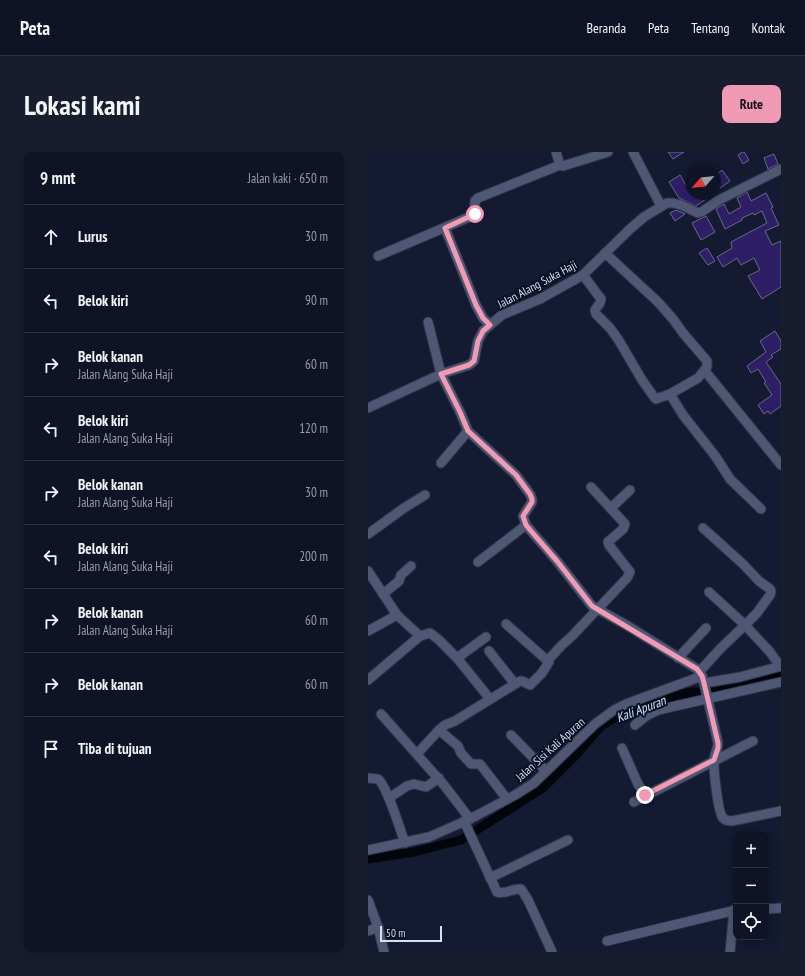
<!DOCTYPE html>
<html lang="id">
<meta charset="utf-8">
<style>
:root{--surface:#0e1425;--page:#171d2d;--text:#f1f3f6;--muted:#9b9ea7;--line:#2e3342;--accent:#f09ab5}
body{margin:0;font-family:"PT Sans Narrow",sans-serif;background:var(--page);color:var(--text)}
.controls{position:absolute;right:12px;bottom:12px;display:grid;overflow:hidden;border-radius:8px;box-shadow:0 2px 10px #0003}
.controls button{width:36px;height:36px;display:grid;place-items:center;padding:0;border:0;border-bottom:1px solid var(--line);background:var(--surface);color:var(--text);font:20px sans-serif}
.compass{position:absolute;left:317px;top:12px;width:36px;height:36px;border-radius:50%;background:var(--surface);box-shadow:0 2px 10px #0003;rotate:243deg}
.scale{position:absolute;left:12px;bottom:10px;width:62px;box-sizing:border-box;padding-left:4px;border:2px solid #d9dfef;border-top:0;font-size:11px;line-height:14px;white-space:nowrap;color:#d9dfef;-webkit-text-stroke:3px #0a1127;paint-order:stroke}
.stop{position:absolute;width:12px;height:12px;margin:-9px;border:3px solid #f09ab5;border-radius:50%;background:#fff}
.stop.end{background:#f09ab5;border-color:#fff;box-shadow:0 1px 4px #0008}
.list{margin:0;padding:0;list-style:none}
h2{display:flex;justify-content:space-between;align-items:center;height:52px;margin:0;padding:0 16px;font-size:17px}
h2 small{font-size:13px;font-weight:400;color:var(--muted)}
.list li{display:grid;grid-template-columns:26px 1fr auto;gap:12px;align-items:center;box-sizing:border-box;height:64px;padding:0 16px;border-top:1px solid var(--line)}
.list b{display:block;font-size:15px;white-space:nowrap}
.list p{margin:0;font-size:13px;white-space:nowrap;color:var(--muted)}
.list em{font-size:13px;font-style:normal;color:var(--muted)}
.icon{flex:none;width:22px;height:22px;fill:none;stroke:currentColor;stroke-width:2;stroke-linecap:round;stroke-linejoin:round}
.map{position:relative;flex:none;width:413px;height:800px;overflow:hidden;border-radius:8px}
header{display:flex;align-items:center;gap:24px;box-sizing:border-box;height:56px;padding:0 20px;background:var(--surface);border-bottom:1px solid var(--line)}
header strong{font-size:19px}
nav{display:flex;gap:22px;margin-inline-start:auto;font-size:14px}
.intro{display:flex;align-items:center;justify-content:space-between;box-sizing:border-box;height:96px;padding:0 24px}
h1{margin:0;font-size:28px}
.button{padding:10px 18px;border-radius:8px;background:var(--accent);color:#111;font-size:14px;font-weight:700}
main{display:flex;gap:24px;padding:0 24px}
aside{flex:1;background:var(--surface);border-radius:8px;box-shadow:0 2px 10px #0003}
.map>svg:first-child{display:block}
</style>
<header>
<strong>Peta</strong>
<nav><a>Beranda</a><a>Peta</a><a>Tentang</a><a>Kontak</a></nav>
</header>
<div class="intro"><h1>Lokasi kami</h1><a class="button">Rute</a></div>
<main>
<aside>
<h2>9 mnt<small>Jalan kaki · 650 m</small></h2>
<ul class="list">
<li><svg class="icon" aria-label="ahead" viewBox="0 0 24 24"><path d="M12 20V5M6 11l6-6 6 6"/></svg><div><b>Lurus</b></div><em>30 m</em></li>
<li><svg class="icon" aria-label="left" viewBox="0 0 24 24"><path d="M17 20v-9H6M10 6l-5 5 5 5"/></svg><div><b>Belok kiri</b></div><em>90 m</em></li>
<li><svg class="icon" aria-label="right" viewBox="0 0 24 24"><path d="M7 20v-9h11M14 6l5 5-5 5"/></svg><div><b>Belok kanan</b><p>Jalan Alang Suka Haji</p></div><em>60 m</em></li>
<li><svg class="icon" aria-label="left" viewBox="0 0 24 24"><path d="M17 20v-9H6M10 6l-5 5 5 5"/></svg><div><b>Belok kiri</b><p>Jalan Alang Suka Haji</p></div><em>120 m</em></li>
<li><svg class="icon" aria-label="right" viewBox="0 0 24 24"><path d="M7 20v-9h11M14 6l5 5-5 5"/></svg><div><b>Belok kanan</b><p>Jalan Alang Suka Haji</p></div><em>30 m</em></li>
<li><svg class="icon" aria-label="left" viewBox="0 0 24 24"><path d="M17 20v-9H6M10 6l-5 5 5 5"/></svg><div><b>Belok kiri</b><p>Jalan Alang Suka Haji</p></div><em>200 m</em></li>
<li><svg class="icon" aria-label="right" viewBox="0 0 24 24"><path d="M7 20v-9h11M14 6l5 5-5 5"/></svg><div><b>Belok kanan</b><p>Jalan Alang Suka Haji</p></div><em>60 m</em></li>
<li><svg class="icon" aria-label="right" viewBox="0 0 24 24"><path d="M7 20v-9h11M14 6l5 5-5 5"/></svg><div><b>Belok kanan</b></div><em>60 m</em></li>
<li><svg class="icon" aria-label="arrive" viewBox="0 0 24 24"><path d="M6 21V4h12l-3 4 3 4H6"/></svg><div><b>Tiba di tujuan</b></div></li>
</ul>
</aside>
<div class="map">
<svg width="413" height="800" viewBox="0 0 413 800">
<rect width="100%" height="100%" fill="#131a31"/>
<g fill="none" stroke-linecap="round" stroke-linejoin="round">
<polyline stroke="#00060c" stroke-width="9" points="0,707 46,700 93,688 175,636 207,604 234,573 253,562 309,543 325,540 346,540 413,523"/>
</g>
<g fill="#2e1e66" stroke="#6b6987">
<polygon points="300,0 316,0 305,7"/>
<polygon points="374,0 376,0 381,8 375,12 370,3"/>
<polygon points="406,2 410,12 400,17 396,6"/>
<polygon points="354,18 362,29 347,40 347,24"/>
<polygon points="312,23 323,42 345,42 328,54 311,46 301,30"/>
<polygon points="379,40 383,49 398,41 405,55 403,56 411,73 397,79 404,93 413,89 413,135 394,147 380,124 392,118 386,106 373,113 369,106 355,115 349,105 364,96 363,90 399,71 394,59 386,63 385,61 374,66 374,68 357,77 348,57 356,52 361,62 373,55 369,46"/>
<polygon points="308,58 317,62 307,69 302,61"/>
<polygon points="338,64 347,80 333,88 324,71"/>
<polygon points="339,96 347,109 340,113 331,101"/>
<polygon points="407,179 413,189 413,197 403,203 405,205 398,210 413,232 413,254 402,262 400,259 396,262 390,253 404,243 396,231 398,230 390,217 383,221 379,214 398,200 392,189"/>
</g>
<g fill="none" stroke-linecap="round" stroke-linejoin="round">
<g stroke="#313547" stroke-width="11">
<g id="street">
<polyline points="265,0 293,54"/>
<polyline points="192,13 195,14 240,0"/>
<path d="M 413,17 L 351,48 L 335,59 L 330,61 L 313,53 L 305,51 L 299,51 L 276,65 L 262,77 L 215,123 L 172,147 L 134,163 L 122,173 L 115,179 L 110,189 L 106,209 L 101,213 L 73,222 L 92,260 L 100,279 L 148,323 L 162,342 L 164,347 L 164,350 L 155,364 L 158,373 L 163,379 L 189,409 L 224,454 L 260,474 L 329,517 L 334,524 L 336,531 L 350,591 C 350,597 347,601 346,607 C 345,615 350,661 355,666 C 358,669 361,669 364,669 L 413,659"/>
<polyline points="77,76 108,153 115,166 122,173"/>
<polyline points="237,101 290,150 305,167 315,181 339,209 339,215 330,226 302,242"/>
<polyline points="10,104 106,63 107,49 110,46 192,13 188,0"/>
<polyline points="215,123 233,147 232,151 227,158 228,162 242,176 250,187 274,228 286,245 288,247 302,242 315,263 348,305 362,327 393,357"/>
<polyline points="337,219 413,313"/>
<polyline points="0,256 73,222 60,170"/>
<polyline points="73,311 100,279"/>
<polyline points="243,356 262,338"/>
<polyline points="335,376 375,412 391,429 402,437 403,440 402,443 389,461 377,473 402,500 412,514"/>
<polyline points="0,382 36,356 57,343"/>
<polyline points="110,410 158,373"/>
<polyline points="0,419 29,463 52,484 62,481 70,487 89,506 122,547"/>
<polyline points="15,442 31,429 33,423 43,414"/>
<polyline points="138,472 181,510"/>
<polyline points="0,479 29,463"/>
<polyline points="121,499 147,532"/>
<polyline points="89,506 118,485"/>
<polyline points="310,506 338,476"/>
<polyline points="331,520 352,497 377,473 341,440"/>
<polyline points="0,528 52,484"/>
<polyline points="336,531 372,525 413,514"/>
<polyline points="13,562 76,633 102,667"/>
<polyline points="267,573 278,564 290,558 413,530"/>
<polyline points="71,578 90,594 93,601 103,612 112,612 139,647"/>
<polyline points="143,583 178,619"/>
<polyline points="254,596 270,632 277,643"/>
<polyline points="49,602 71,578 77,573 87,569 152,529 154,529 162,533 174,521 179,513 181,507 193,494 205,483 259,426 262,420 241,393 240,390 255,377 257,372 223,335"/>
<path d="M 0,626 L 10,627 C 19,634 32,677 37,691"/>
<polyline points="21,646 39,634 46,632 58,635 71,626"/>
<polyline points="266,650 385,589"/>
<path d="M 96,669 L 129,740 C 137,743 145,736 153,737 L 160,748 L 184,800"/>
<polyline points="0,698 61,685 102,667 147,643 166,631 227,572 246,558 258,552 334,524"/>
<polyline points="122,726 200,688"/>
<polyline points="0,748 10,775 16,800"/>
<polyline points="398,757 413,756"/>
<polyline points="0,779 10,775"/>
<polyline points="239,789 368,758"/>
<polyline points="362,800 366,758"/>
</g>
</g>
<use href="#street" stroke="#4e5773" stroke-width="9"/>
</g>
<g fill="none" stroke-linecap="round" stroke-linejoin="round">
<polyline stroke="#f09ab5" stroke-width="5" points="107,62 77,76 108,153 115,166 122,173 115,179 110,189 106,209 101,213 73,222 92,260 100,279 148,323 162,342 164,347 164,350 155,364 158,373 163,379 189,409 224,454 329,517 334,524 336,531 350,591 350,596 346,608 277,643"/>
</g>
<g text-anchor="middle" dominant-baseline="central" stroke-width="4" stroke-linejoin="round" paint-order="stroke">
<g font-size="12" fill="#d9dfef" stroke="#0a1127">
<text transform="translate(169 132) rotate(-28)">Jalan Alang Suka Haji</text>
<text transform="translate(182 597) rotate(-42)">Jalan Sisi Kali Apuran</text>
</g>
<g font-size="13" font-style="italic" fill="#d0e7f4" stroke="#0a1127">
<text transform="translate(273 557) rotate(-21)">Kali Apuran</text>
</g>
</g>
</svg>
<div class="controls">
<button>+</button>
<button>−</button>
<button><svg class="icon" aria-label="locate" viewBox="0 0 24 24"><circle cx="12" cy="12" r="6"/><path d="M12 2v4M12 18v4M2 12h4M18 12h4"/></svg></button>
</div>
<svg class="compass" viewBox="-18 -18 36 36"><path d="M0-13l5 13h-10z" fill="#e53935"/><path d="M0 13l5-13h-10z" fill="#9b9ea7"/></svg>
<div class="scale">50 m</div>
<div class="stop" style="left:107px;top:62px"></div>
<div class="stop end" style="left:277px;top:643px"></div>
</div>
</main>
